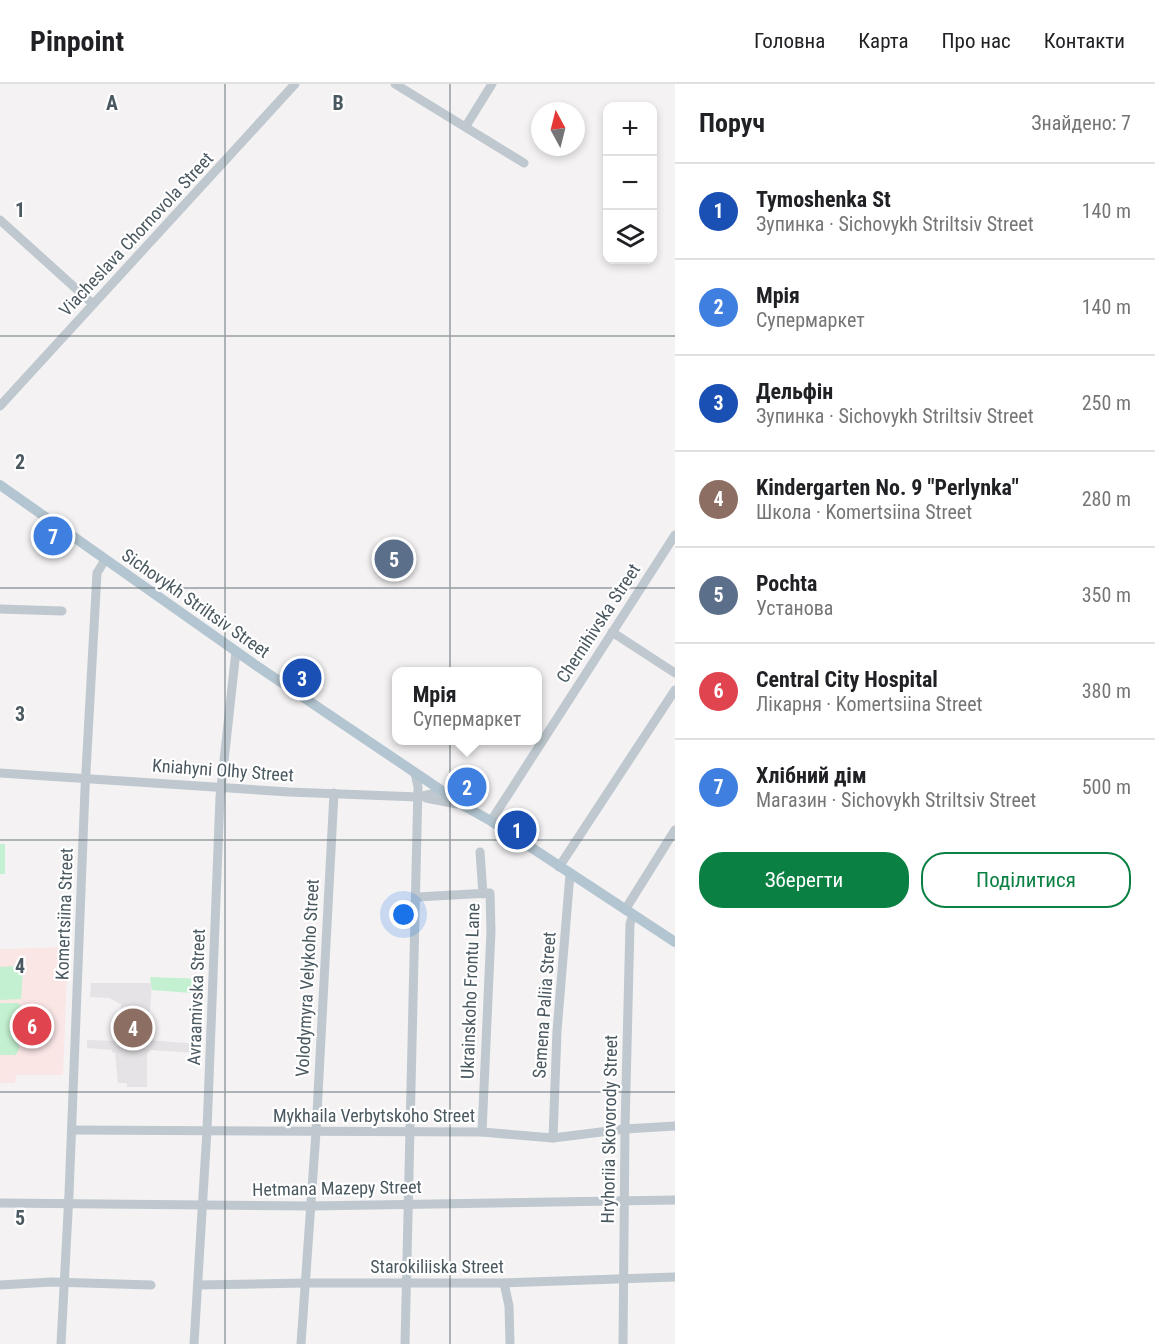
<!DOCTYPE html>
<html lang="uk">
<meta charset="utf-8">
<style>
:root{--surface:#fff;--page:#f6f6f6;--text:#202124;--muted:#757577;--line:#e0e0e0;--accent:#0b8043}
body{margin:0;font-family:"Roboto Condensed",sans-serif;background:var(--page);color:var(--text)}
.controls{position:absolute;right:18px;top:18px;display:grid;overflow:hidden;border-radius:12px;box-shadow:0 3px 9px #0003}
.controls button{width:54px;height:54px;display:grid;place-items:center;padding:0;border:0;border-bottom:2px solid var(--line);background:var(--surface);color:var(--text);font:30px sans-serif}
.compass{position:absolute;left:531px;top:18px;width:54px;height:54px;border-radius:50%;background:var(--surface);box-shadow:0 3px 9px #0003;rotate:353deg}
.you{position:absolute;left:404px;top:831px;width:21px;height:21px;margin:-15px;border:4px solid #fff;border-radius:50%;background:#1a73e8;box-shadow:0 0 0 9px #1a73e833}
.badge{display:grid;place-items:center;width:39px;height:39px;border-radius:50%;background:var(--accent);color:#fff;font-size:20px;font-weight:700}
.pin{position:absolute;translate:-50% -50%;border:3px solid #fff;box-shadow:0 2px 6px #0006}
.popup{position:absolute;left:392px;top:583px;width:150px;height:78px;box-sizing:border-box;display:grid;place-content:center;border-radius:12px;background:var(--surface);filter:drop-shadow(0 2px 4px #0005);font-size:20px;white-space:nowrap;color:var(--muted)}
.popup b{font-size:22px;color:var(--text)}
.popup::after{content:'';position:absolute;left:50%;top:100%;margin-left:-12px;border:12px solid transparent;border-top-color:var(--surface)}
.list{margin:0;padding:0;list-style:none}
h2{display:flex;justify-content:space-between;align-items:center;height:78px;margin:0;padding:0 24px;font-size:26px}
h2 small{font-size:20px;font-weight:400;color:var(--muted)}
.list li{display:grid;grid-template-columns:39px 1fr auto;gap:18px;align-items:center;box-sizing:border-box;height:96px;padding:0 24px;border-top:2px solid var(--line)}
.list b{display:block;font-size:22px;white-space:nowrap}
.list p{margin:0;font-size:20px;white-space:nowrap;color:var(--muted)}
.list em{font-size:20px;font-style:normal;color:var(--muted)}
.actions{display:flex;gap:12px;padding:18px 24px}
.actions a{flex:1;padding:14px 0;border:2px solid var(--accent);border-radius:24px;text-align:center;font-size:21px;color:var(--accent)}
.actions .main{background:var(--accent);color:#fff}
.icon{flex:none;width:33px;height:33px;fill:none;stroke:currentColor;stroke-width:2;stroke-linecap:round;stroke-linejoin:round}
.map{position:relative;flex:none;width:675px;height:1260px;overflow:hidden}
header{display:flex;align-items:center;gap:36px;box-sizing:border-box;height:84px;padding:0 30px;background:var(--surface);border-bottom:2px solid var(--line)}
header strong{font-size:28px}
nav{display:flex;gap:33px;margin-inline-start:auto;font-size:21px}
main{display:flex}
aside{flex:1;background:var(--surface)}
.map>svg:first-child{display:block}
</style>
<header>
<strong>Pinpoint</strong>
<nav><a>Головна</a><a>Карта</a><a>Про нас</a><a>Контакти</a></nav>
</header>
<main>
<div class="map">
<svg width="675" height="1260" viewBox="0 0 675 1260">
<rect width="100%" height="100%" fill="#f4f2f3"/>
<polygon fill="#e5e3e5" points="91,899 152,899 148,956 198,960 197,969 151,966 147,969 147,1003 127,1003 127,999 118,999 115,969 112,968 112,966 87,964 87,956 115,957 117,931 120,931 121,920 109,914 90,913"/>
<polygon fill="#fbe6e6" points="68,863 63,991 16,991 15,999 0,999 0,865"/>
<g fill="#c3f0d0">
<rect x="0" y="760" width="5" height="30"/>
<polygon points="17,882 22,884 23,887 21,915 0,916 0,883"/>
<polygon points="150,893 205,895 204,910 152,906"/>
<polygon points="0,919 18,919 21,922 19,965 16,971 0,971"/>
</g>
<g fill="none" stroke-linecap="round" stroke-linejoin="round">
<g stroke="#bec8ce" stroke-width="9">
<polyline points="395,0 524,79"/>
<polyline points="466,42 492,0"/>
<polyline points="0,136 93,220"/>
<polyline points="0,322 295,0"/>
<polyline points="0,525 62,527"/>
<polyline points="612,548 675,589"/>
<polyline points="0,689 289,708 418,713 442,707"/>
<polyline points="426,714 457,720"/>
<polyline points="491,737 675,451"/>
<polyline points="480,768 483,810"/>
<polyline points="559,783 675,606"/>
<polyline points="417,813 490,809 491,847 482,1048"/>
<polyline points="625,826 675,746"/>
<polyline points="72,1046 482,1048 553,1054 625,1045 675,1042"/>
<polyline points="553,1054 557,947 570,790"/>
<polyline points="0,1119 311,1122 675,1116"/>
<polyline points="504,1199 509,1222 510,1260"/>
<polyline points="0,1201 52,1198 151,1201"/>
<polyline points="198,1201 305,1199 504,1199 675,1193"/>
<polyline points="61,1260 69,1110 85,705 97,489 105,476"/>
<polyline points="194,1260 207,1046 220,713 236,567"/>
<polyline points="301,1260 316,1048 334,709"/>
<polyline points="405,1260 418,703 415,689"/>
<polyline points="623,1260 625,1045 630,840 633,831"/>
</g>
<polyline stroke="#b3c5d0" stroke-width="10" points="0,401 254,580 466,723 491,737 675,858"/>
</g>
<path fill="none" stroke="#4a5860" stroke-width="1.5" stroke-opacity="0.55" d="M 225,0 L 225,1260M 450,0 L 450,1260M 0,252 L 675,252M 0,504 L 675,504M 0,756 L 675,756M 0,1008 L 675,1008"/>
<g text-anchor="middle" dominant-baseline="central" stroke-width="4.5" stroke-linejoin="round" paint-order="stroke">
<g font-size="18" fill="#4a5860" stroke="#fff">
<text transform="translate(136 150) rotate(-47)">Viacheslava Chornovola Street</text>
<text transform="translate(196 519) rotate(35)">Sichovykh Striltsiv Street</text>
<text transform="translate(598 539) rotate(-57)">Chernihivska Street</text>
<text transform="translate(223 686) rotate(4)">Kniahyni Olhy Street</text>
<text transform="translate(64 830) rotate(-88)">Komertsiina Street</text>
<text transform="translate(307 894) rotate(-87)">Volodymyra Velykoho Street</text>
<text transform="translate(470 907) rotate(-88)">Ukrainskoho Frontu Lane</text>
<text transform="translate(196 913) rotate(-88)">Avraamivska Street</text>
<text transform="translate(544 921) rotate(-86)">Semena Paliia Street</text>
<text x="374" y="1031">Mykhaila Verbytskoho Street</text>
<text transform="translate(609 1045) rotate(-89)">Hryhoriia Skovorody Street</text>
<text transform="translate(337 1104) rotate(-1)">Hetmana Mazepy Street</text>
<text x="437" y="1182">Starokiliiska Street</text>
</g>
</g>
<g font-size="20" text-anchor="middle" font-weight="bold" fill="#4a5860" stroke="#fff" stroke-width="4.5" stroke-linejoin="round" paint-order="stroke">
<text x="112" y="26">A</text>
<text x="338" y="26">B</text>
<text x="20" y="133">1</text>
<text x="20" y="385">2</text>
<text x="20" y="637">3</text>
<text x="20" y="889">4</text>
<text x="20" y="1141">5</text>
</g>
</svg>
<div class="controls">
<button>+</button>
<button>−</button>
<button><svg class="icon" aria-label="layers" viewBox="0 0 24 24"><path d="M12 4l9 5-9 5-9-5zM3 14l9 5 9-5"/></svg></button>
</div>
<svg class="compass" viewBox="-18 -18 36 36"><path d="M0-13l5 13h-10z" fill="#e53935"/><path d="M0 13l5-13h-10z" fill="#757577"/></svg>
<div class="you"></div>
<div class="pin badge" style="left:517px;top:746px;background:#1a4fb4">1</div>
<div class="pin badge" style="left:467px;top:703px;background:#3f7fe0">2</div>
<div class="popup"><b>Мрія</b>Супермаркет</div>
<div class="pin badge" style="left:302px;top:594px;background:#1a4fb4">3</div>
<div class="pin badge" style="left:133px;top:944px;background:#8d6e63">4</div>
<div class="pin badge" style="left:394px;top:475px;background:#5c6f8a">5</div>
<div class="pin badge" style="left:32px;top:942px;background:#e0444e">6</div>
<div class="pin badge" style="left:53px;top:452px;background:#3f7fe0">7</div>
</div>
<aside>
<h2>Поруч<small>Знайдено: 7</small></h2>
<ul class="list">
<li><span class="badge" style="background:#1a4fb4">1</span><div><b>Tymoshenka St</b><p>Зупинка · Sichovykh Striltsiv Street</p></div><em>140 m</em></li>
<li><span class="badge" style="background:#3f7fe0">2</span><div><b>Мрія</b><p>Супермаркет</p></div><em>140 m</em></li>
<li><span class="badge" style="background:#1a4fb4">3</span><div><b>Дельфін</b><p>Зупинка · Sichovykh Striltsiv Street</p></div><em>250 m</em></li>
<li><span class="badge" style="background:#8d6e63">4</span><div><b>Kindergarten No. 9 &quot;Perlynka&quot;</b><p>Школа · Komertsiina Street</p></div><em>280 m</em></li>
<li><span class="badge" style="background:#5c6f8a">5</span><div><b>Pochta</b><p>Установа</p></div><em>350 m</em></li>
<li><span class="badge" style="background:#e0444e">6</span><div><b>Central City Hospital</b><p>Лікарня · Komertsiina Street</p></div><em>380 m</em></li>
<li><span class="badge" style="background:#3f7fe0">7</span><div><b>Хлібний дім</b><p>Магазин · Sichovykh Striltsiv Street</p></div><em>500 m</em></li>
</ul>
<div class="actions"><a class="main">Зберегти</a><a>Поділитися</a></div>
</aside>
</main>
